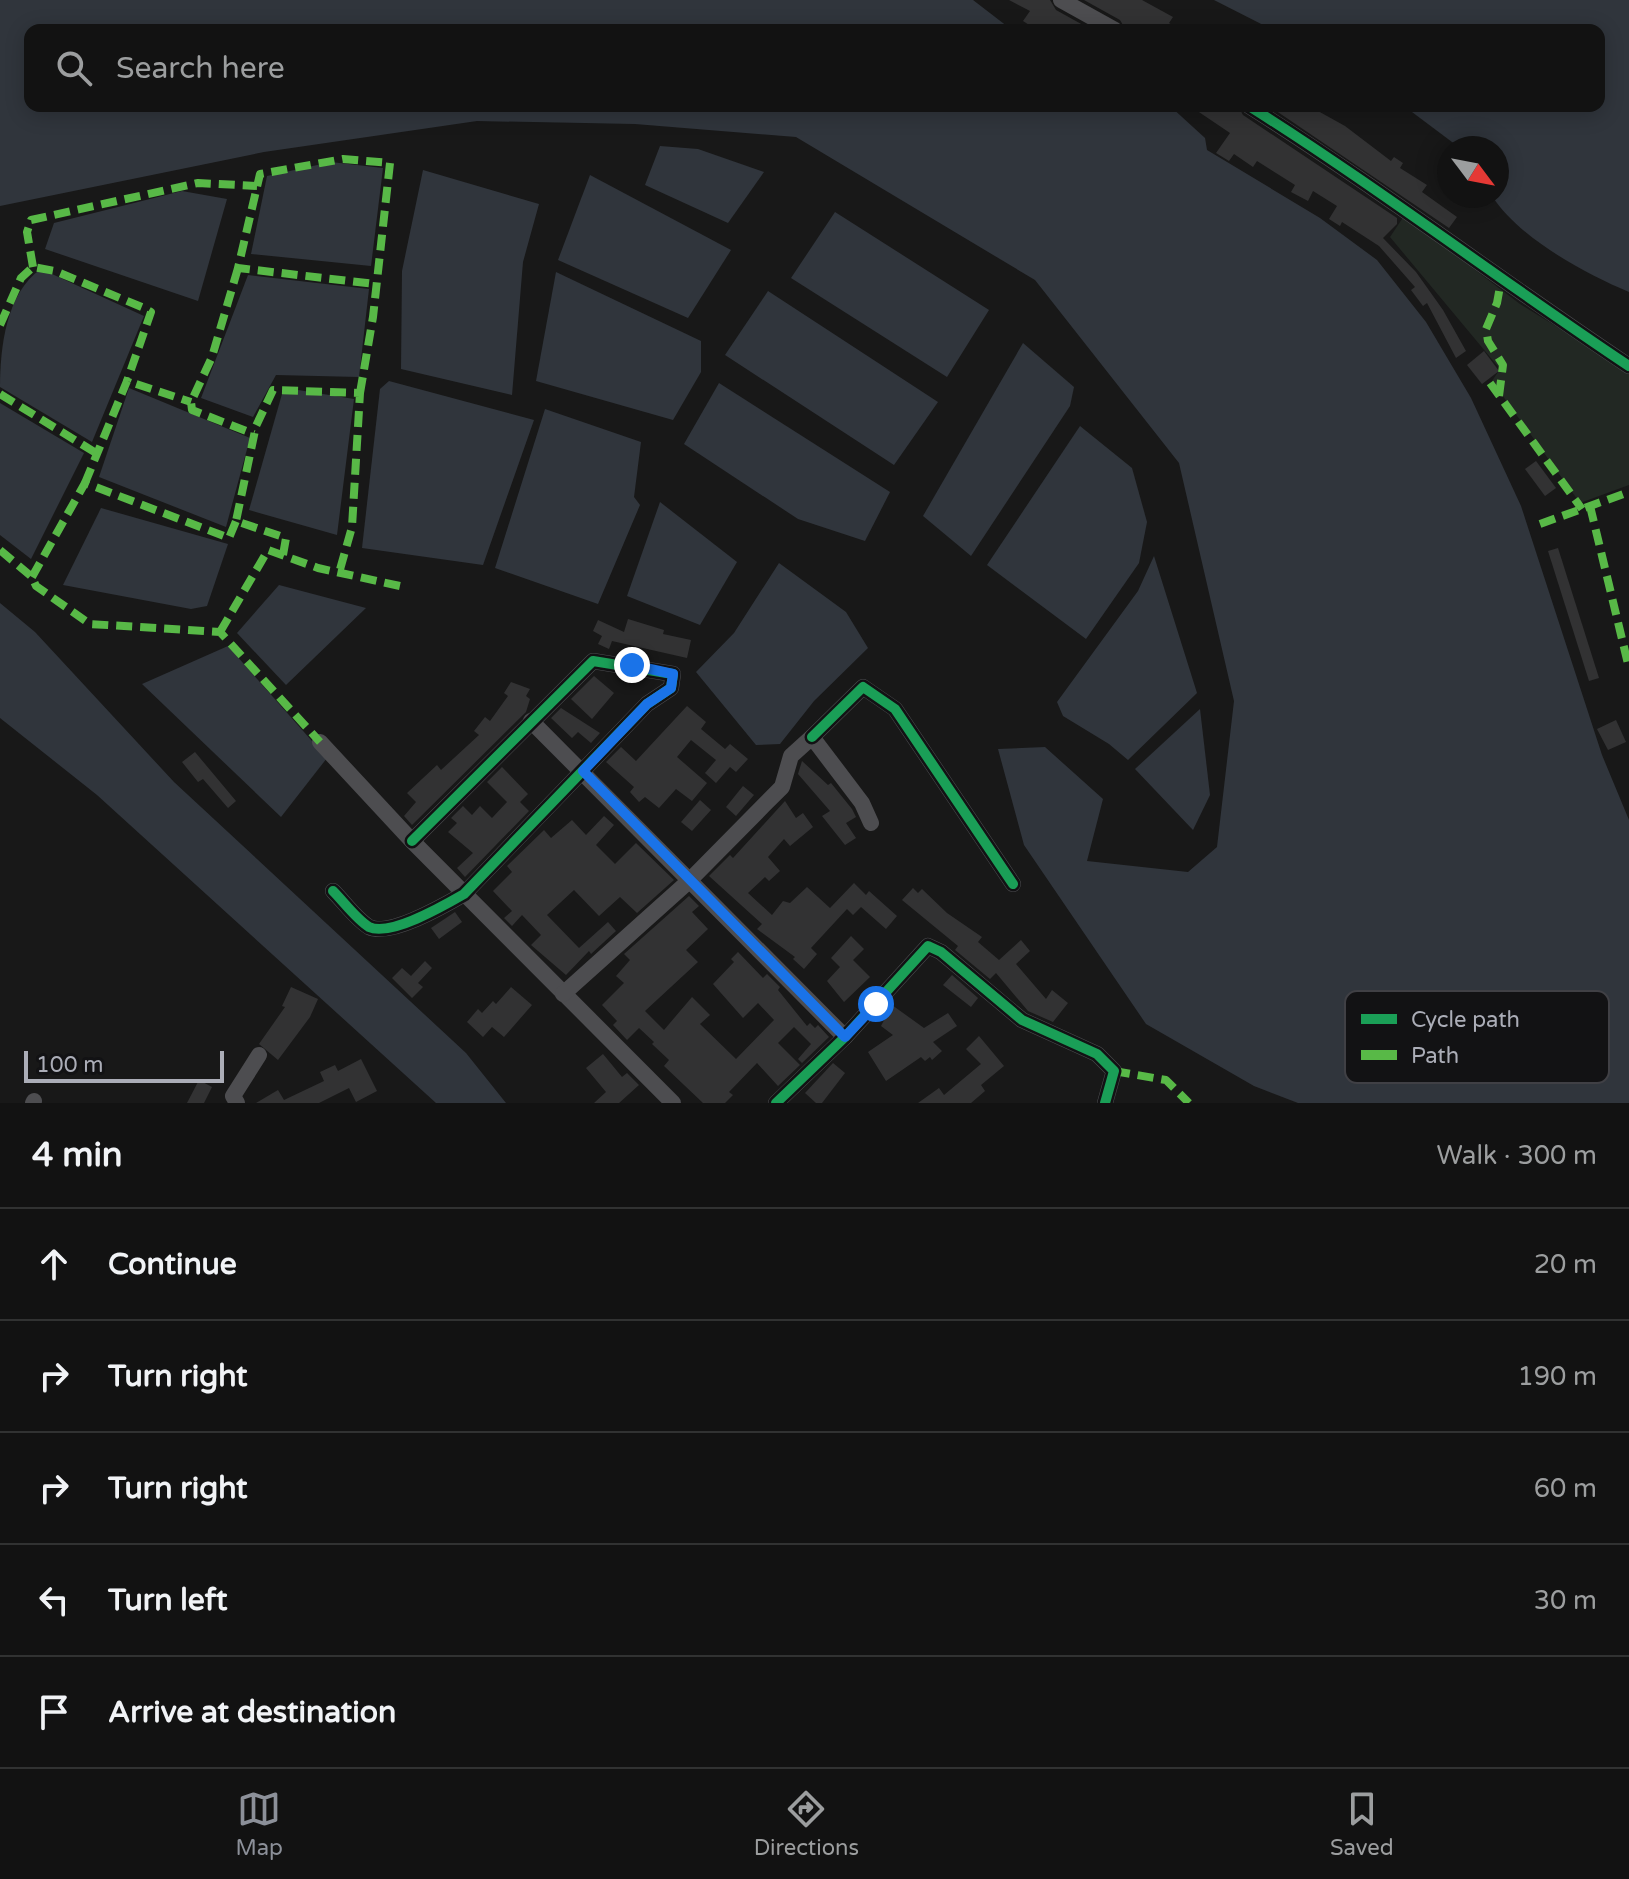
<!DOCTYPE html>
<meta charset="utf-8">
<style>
:root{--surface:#121212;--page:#1f2020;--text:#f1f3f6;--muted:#9c9e9f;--line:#313232;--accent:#8c9099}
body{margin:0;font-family:"Varela Round",sans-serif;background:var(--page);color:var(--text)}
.compass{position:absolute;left:1437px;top:136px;width:72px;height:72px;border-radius:50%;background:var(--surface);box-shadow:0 4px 20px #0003;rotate:122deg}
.scale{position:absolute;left:24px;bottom:20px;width:200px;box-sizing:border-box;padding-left:8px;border:4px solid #abadb7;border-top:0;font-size:22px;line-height:28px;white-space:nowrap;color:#abadb7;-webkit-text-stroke:6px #121214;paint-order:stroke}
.stop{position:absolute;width:24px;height:24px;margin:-18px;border:6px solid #1a73e8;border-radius:50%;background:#fff}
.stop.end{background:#1a73e8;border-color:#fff;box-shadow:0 2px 8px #0008}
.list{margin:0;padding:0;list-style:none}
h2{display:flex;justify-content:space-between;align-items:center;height:104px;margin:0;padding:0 32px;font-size:34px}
h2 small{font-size:26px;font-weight:400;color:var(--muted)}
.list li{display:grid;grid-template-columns:52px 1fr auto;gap:24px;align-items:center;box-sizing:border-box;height:112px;padding:0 32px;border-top:2px solid var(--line)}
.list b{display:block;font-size:30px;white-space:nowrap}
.list em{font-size:26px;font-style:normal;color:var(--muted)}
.icon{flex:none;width:44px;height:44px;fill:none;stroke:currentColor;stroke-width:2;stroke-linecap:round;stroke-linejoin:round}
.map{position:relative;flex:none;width:1629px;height:1103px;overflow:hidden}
.search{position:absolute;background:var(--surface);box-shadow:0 4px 20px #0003;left:24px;right:24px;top:24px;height:88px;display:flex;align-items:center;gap:20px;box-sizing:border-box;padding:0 28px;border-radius:16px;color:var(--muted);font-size:30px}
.sheet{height:664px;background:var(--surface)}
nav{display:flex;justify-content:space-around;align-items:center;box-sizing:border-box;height:112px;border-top:2px solid var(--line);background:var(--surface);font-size:22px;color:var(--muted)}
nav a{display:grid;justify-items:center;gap:4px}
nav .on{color:var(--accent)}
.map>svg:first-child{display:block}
</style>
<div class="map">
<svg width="1629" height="1103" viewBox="0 0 1629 1103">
<rect width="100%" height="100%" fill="#181818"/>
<polygon fill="#222823" points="1404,216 1520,304 1629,371 1629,485 1580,503 1492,381 1500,369 1390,237"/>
<g fill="#30353c">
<polygon points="0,0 973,0 1012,30 30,30 30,106 1170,106 1205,138 1207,150 1320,218 1377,260 1426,322 1471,398 1521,506 1602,755 1629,820 1629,1103 1298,1103 1254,1086 1146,1024 1024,845 998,749 1045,747 1103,799 1087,861 1188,872 1217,847 1234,701 1179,463 1035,280 796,137 635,124 477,121 264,152 0,206"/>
<path d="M 1214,0 L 1629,0 L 1629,292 C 1584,273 1519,238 1492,196 L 1497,196 L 1497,148 L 1460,148 L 1404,106 L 1599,106 L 1599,30 L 1273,30 Z"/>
<polygon points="660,146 698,149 764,172 728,223 645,185"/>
<polygon points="331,162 383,168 371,266 251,254 267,176"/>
<polygon points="423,170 539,204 523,262 512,395 401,369 402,271"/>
<polygon points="590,175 731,250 688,318 558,260"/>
<polygon points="182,191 227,199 198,301 45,249 54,223"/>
<polygon points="835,212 989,310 947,377 791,278"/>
<path d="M 41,269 L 144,316 L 92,442 L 0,387 C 0,348 6,293 41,269 Z"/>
<polygon points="556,272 701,341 701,372 673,420 536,381"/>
<polygon points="248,275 369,289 359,377 276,375 253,417 201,398"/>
<polygon points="768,291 938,402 894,465 725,355"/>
<polygon points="1023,343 1074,387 1070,406 971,556 923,516"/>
<polygon points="389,381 534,420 483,565 362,548 380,389"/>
<polygon points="719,383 890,492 865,541 798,519 684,444"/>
<polygon points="129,388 250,438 226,527 99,477"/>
<polygon points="292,389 354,399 337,535 249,510 282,394"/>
<polygon points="0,403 84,453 31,559 0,535"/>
<polygon points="545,409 641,442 634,497 640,505 598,604 495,568"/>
<polygon points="1080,426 1132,468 1147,522 1139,563 1086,639 987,565"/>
<polygon points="660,502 737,562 700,625 627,596"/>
<polygon points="101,508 228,544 207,606 191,609 63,585"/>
<polygon points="1154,556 1197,693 1128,760 1109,744 1063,716 1057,702 1138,591"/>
<polygon points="779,563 846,612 868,648 814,701 780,744 756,745 696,672 734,633"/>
<polygon points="279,585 366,608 286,685 237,633"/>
<polygon points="0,603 35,632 174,782 466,1053 506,1103 436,1103 97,795 0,718"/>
<polygon points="228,646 327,758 281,817 142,684"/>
<polygon points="1200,709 1210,795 1193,830 1135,769"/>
</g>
<g fill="#323233">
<polygon points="1009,0 1050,0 1056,10 1092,30 1037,30 1023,21 1030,11"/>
<polygon points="1084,0 1142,0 1173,17 1169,23 1180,30 1126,30 1120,20"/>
<polygon points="1190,106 1238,106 1243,115 1397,218 1397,224 1383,238 1416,272 1443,310 1466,351 1456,358 1427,303 1423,306 1411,290 1415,287 1379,246 1342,222 1340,226 1329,219 1337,206 1313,191 1308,201 1291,192 1295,185 1257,161 1253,167 1234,154 1229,161 1216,153 1230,133"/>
<polygon points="1269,106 1309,106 1345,126 1391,161 1394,157 1403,163 1400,168 1427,185 1422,192 1457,217 1449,228"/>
<polygon points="1484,351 1499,371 1482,384 1467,365"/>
<polygon points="1536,461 1556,488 1545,496 1525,469"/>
<polygon points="1558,548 1599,678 1589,681 1548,551"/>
<polygon points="628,619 664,630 663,634 691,640 687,658 612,641 609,649 598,644 602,636 593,631 598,620 624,632"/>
<polygon points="594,676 614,693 592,719 571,699"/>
<polygon points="511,682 530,689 526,696 530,699 526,712 412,825 404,816 416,802 407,793 437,765 441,770 479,735 474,731 485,717 490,721 508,696 504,693"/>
<polygon points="687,706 706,722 701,729 725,749 730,744 748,759 736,772 730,767 716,783 705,773 716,760 691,740 677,757 707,783 692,801 676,789 659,808 645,797 639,802 630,792 634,787 606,762 621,747 636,761"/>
<polygon points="561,708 600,733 591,743 578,732 572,738 551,718"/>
<polygon points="1616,720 1626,742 1608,750 1597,729"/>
<polygon points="195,752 236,801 228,808 203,779 198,782 182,762"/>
<polygon points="802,761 828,785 831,783 852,809 856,817 846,823 856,838 845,845 822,816 830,811 798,774"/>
<polygon points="502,767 528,794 520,802 529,811 465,877 457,868 473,853 448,832 457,823 451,818 463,806 472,815 480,806 492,818 507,802 487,782"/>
<polygon points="743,786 754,795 736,816 726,807"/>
<polygon points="700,800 711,810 692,831 681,822"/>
<polygon points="785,801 796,818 803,813 813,827 790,846 784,839 768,857 780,871 769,881 765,877 748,893 772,915 783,901 790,903 807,887 830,908 854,883 866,895 869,891 897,916 886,929 861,907 853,915 847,909 811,948 817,954 804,969 793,959 795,957 757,929 762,924 709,876 730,855 733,858"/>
<polygon points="604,816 614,825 596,845 615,864 636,843 674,880 637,913 620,897 599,916 574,890 547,915 579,948 608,922 616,931 591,954 589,951 566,975 531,945 541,935 522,915 512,926 504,918 512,911 493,891 512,872 507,866 544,830 551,838 572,820 586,835"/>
<polygon points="913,888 918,893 922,889 947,913 982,937 978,942 999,960 1021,940 1030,951 1016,964 1046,999 1052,990 1068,1003 1053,1022 1028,1011 996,973 990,979 955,950 958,946 902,900"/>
<polygon points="689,896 699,906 692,912 708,929 686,950 698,962 645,1011 664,1030 692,997 710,1015 700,1024 736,1059 774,1020 758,1003 743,1018 713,984 734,962 731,959 738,952 763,978 767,974 780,987 778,990 807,1026 810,1023 815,1028 818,1025 829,1037 802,1063 798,1059 811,1044 794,1027 778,1043 800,1065 778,1086 757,1063 729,1092 733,1095 725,1103 703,1103 664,1066 669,1060 652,1044 654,1042 639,1028 627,1040 613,1025 617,1021 602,1005 624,983 616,976 630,960 624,954"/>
<polygon points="455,912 462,922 439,939 431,928"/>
<polygon points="851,936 864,949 853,960 870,977 844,1002 827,981 840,967 831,958"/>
<polygon points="425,961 432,968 418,983 423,987 412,998 392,978 402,968 411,976"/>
<polygon points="952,975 978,998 971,1007 943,985"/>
<polygon points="291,987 318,999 310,1017 278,1060 259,1044 285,1007 282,1006"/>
<polygon points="511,987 532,1005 504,1037 492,1027 483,1037 467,1022 478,1009 482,1013 493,1001 496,1004"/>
<polygon points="892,1005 924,1028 948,1013 957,1026 933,1042 942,1051 932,1060 930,1057 925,1061 921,1057 886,1081 868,1052 893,1035 881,1026"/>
<polygon points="979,1036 1004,1066 981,1085 985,1091 971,1103 918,1103 939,1088 944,1095 981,1064 966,1049"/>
<polygon points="603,1054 622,1077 627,1073 639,1085 619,1103 594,1103 606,1092 586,1068"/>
<polygon points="361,1059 377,1091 356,1102 349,1088 319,1103 256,1103 278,1090 284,1100 324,1081 320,1072 335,1065 338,1071"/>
<polygon points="833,1063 845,1073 822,1103 816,1103 805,1093"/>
<polygon points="199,1080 212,1087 204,1103 187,1103"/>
</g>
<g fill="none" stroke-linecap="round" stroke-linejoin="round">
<g stroke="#4d4d50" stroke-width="16">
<polyline points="1061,0 1115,30"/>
<path d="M 1249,106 C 1379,188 1501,281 1629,366"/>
<polyline points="531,721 845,1037"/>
<polyline points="812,737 863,687 895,709 1013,884"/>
<polyline points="320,742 412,841 673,1103"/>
<path d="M 333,891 C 344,902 356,919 369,927 C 390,937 445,905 464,894 L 647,704 L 671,688 L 673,674 L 593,661 L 412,841"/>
<polyline points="563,994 689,881 764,805 782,787 791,756 812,737 862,803 871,823"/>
<polyline points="33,1103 34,1101"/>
<polyline points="237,1103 233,1096 259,1055"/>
<polyline points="776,1103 845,1037 928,946 941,952 1022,1020 1097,1054 1114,1071 1105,1103"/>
</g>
<g stroke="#58b947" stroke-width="8" stroke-dasharray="16 8" stroke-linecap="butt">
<polyline points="33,267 27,232 31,220 198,183 257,186"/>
<polyline points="238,268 212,357 191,402 192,410 254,434"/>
<polyline points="0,325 21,278 33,267 55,271 144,308 151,312 127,381"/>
<polyline points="1490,383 1582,509"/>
<polyline points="360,393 373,317 390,163 343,159 260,174 238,268 375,284"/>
<polyline points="0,394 96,453"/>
<polyline points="1499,396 1503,365 1488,341 1486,329 1497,303 1501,281"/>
<polyline points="85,483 127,381 191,402"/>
<polyline points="1590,506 1629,668"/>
<polyline points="1540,524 1629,492"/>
<polyline points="0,550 32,577 36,586 90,624 220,632 320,742"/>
<polyline points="283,555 286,538 236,521 256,426 273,390 360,393 352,527 339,573"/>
<polyline points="32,577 85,483 229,538 236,521"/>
<polyline points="220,632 268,550 318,568 400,586"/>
<polyline points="1114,1071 1166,1080 1189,1103"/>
</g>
<g stroke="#121214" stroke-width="15">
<g id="cycleway">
<path d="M 1249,106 C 1379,188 1501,281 1629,366"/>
<polyline points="812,737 863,687 895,709 1013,884"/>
<path d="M 333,891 C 344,902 356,919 369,927 C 390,937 445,905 464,894 L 647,704 L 671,688 L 673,674 L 593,661 L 412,841"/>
<polyline points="776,1103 845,1037 928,946 941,952 1022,1020 1097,1054 1114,1071 1105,1103"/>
</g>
</g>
<use href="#cycleway" stroke="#1a9f57" stroke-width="10"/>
</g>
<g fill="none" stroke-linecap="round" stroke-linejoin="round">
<polyline stroke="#1a73e8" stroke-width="10" points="632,665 673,674 671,688 647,704 583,771 845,1037 876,1004"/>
</g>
<rect x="1345" y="991" width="264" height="92" rx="12" fill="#121214" stroke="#404045" stroke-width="2"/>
<rect x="1361" y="1014" width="36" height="10" fill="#1a9f57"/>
<rect x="1361" y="1050" width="36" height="10" fill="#58b947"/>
<g font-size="22" fill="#abadb7">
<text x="1411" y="1027">Cycle path</text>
<text x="1411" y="1063">Path</text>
</g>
</svg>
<svg class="compass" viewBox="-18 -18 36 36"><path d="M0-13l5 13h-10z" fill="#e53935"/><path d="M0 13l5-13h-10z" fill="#9c9e9f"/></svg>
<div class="scale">100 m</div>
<div class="stop" style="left:876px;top:1004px"></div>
<div class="stop end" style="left:632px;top:665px"></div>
<div class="search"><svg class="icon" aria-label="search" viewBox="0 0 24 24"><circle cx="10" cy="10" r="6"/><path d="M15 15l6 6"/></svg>Search here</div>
</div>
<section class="sheet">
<h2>4 min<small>Walk · 300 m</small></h2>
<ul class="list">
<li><svg class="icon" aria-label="ahead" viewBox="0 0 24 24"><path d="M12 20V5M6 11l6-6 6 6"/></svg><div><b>Continue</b></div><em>20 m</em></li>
<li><svg class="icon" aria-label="right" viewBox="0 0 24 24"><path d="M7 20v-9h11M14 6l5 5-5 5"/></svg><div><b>Turn right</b></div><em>190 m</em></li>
<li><svg class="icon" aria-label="right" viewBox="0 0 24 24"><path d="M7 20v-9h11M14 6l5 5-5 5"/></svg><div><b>Turn right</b></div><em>60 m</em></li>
<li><svg class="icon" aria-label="left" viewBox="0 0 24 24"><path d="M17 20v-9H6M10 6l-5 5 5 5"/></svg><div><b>Turn left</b></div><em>30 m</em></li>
<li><svg class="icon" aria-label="arrive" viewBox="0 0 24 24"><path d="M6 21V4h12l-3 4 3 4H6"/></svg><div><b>Arrive at destination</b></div></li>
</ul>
</section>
<nav>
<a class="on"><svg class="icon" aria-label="map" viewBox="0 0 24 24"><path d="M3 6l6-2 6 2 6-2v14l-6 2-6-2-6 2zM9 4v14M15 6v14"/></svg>Map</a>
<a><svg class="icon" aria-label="directions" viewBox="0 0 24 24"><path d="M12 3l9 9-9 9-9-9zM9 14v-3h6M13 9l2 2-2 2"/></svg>Directions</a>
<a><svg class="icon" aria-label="saved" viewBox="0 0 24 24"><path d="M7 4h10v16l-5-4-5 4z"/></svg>Saved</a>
</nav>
